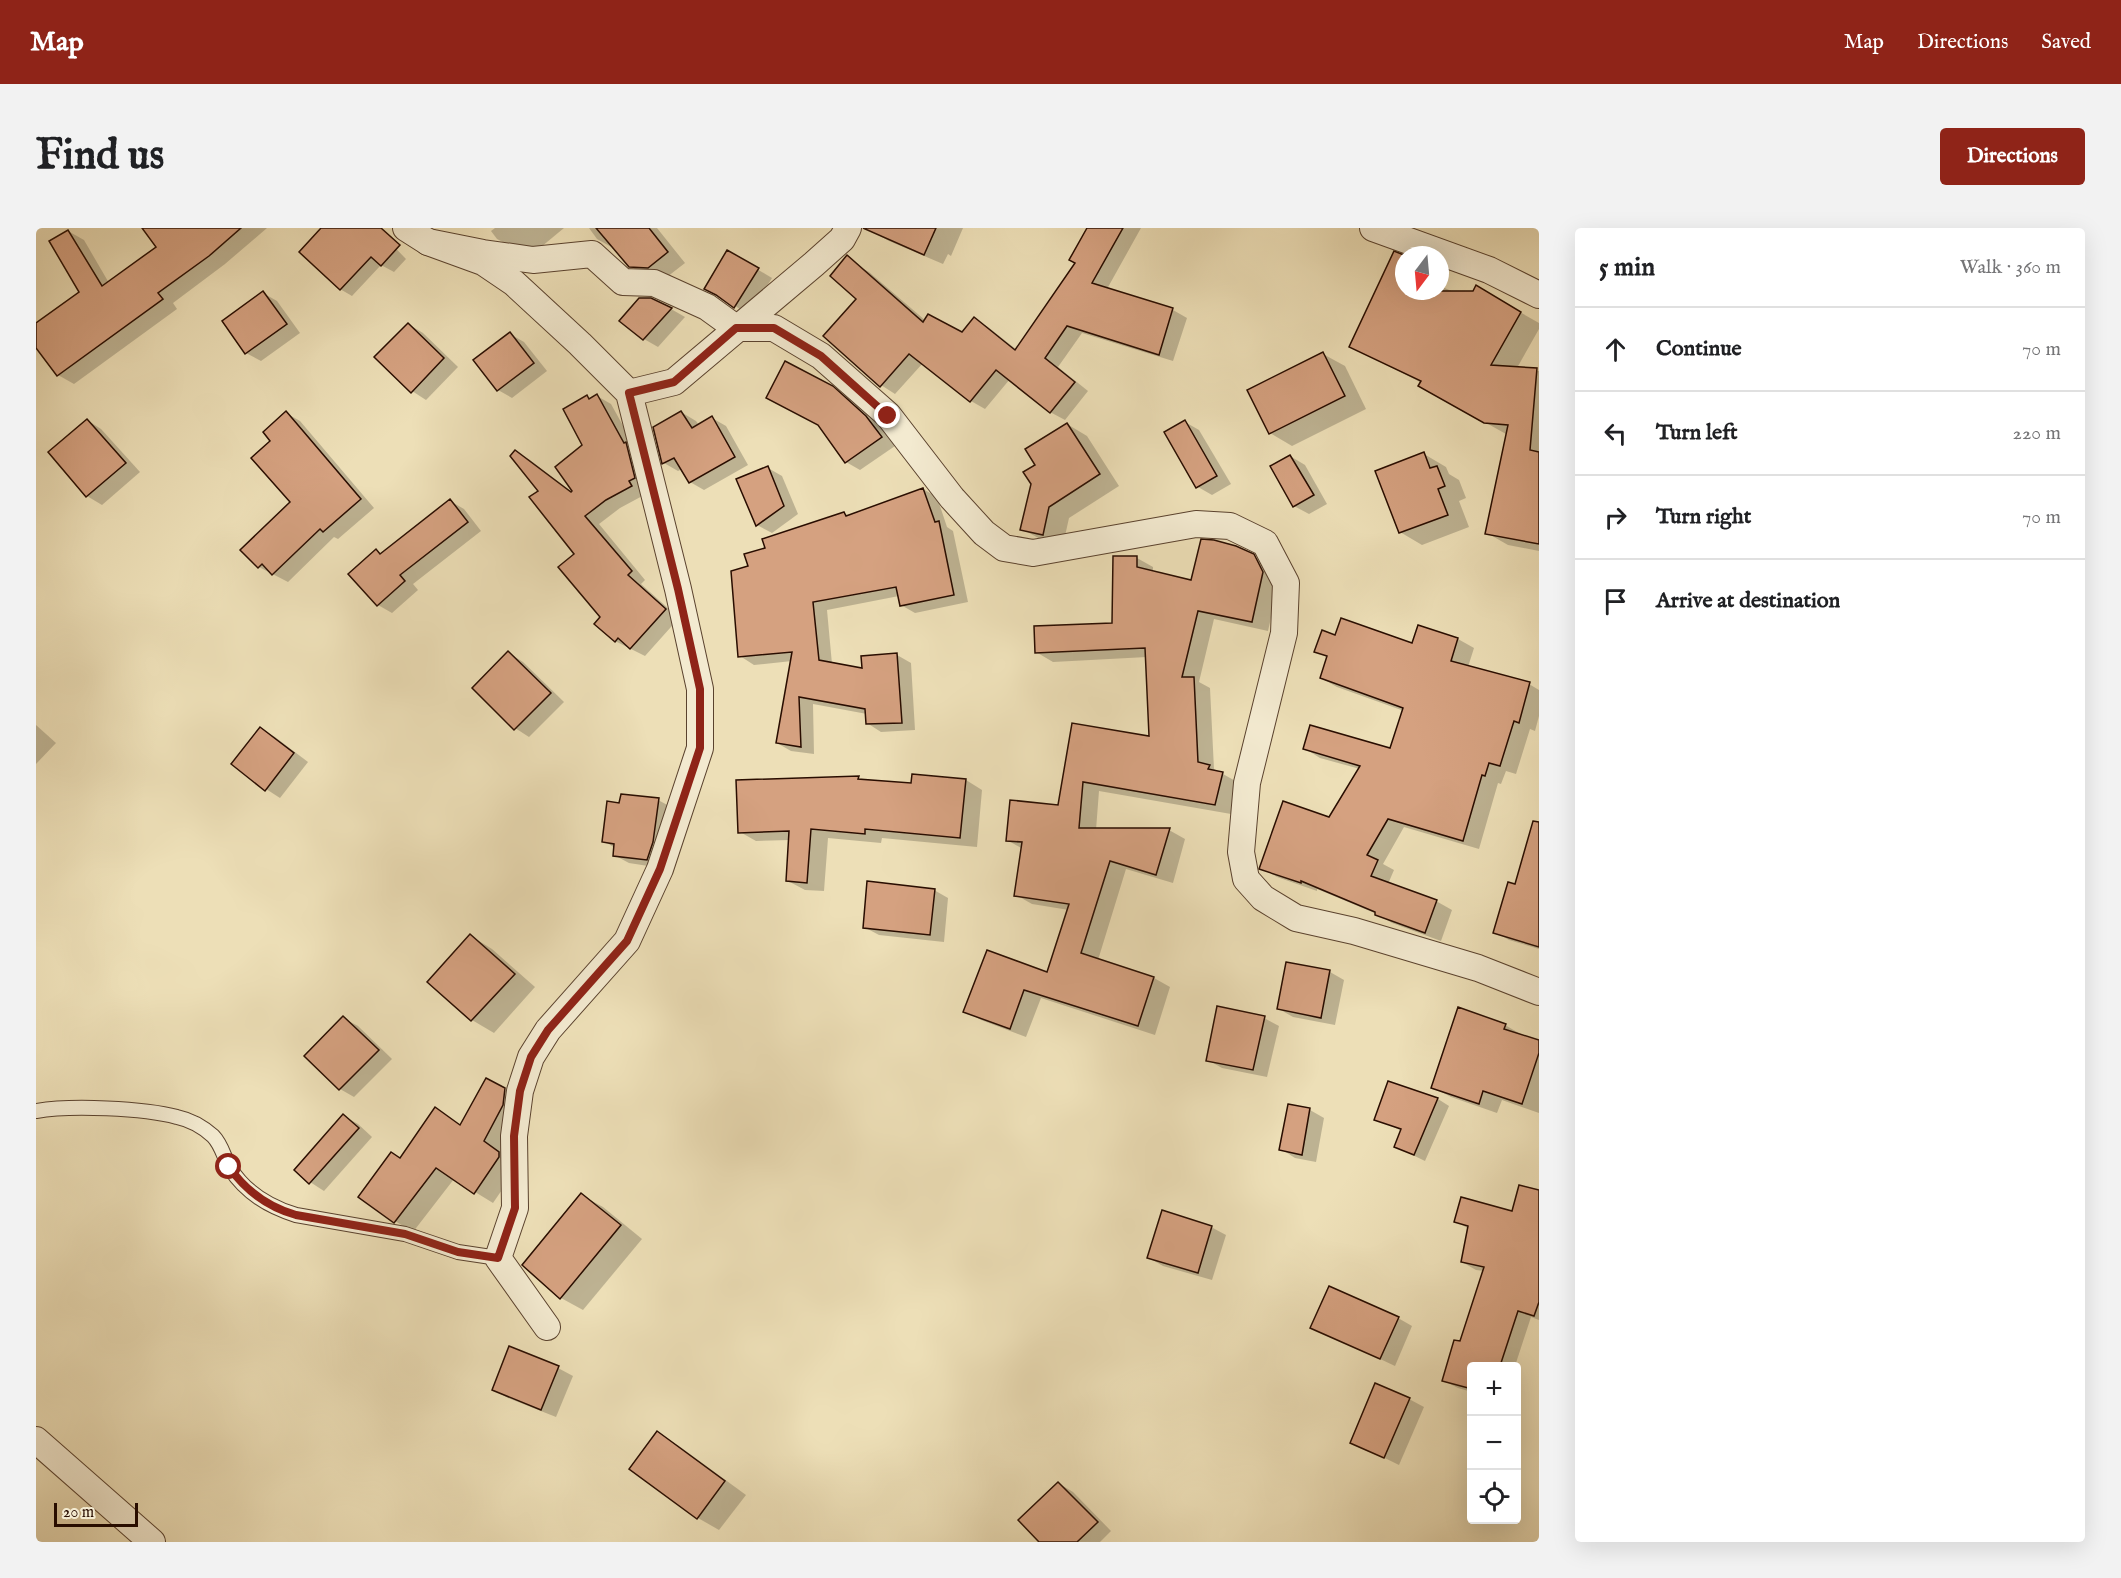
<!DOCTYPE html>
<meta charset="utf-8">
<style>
:root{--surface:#fff;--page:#f2f2f2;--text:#202124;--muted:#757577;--line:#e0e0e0;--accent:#8f2418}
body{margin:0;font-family:"IM FELL English",serif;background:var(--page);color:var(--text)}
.controls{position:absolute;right:18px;bottom:18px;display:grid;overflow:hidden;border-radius:6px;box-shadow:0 6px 24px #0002}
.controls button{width:54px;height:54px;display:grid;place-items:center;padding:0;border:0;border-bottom:2px solid var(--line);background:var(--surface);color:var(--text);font:30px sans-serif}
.compass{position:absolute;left:1359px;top:18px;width:54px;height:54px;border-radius:50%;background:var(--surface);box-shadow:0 6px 24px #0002;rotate:196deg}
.scale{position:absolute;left:18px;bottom:15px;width:84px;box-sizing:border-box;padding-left:6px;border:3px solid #290d00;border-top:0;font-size:16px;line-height:21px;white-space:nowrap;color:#290d00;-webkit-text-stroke:4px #f3ead0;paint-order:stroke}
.stop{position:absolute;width:18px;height:18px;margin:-14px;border:4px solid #8f2418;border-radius:50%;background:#fff}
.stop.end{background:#8f2418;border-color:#fff;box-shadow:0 2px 6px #0008}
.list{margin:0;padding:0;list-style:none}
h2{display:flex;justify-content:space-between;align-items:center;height:78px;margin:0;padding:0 24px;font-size:26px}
h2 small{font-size:20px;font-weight:400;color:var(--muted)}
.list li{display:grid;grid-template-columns:39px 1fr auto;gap:18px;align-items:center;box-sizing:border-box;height:84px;padding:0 24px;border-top:2px solid var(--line)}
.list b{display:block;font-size:22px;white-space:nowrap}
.list em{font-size:20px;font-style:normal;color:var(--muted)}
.icon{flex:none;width:33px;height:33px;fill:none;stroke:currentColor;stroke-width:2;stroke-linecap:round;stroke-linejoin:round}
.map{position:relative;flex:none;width:1503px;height:1314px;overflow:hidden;border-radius:6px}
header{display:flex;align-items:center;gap:36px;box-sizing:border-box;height:84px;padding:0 30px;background:var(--accent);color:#fff}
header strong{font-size:28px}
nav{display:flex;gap:33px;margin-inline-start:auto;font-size:21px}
.intro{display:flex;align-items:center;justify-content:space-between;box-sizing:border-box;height:144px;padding:0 36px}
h1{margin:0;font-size:42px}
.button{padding:15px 27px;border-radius:6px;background:var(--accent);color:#fff;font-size:21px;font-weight:700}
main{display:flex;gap:36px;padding:0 36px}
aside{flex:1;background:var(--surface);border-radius:6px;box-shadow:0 6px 24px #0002}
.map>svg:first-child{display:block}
</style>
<header>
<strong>Map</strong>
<nav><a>Map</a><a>Directions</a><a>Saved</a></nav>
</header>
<div class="intro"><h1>Find us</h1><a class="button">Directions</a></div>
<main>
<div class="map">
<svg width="1503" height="1314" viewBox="0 0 1503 1314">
<rect width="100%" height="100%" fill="#eddfb7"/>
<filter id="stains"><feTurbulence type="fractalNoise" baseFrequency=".00333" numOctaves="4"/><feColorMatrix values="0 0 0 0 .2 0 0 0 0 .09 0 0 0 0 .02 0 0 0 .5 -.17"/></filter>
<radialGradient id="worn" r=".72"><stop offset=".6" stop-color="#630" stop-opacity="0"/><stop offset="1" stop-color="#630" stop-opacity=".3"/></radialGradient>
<g fill="#0003">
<polygon points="108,0 231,0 189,36 137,75 141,81 38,156 22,147 0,118 0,97 45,65 32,3 48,12 73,55 122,19"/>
<polygon points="288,0 340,0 370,31 358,44 345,37 316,68 304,61"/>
<polygon points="459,0 528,0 499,24 480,21 461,11 455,3"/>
<polygon points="553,0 621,0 649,35 631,49 613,49 594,38 579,21 561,11"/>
<polygon points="835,0 927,0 915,28 912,26 907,36 853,13 834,2"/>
<polygon points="1053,0 1105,0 1071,61 1137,82 1151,90 1137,133 1046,105 1022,139 1052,163 1029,192 1014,184 974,151 949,181 935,173 887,135 859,166 845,157 822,71 819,36 833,44 890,93 926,105 938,91 952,99 981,122 1041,35"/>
<polygon points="692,24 736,50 713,87 687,70"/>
<polygon points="1368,41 1368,63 1404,63 1404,58 1434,71 1440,59 1503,95 1503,101 1481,140 1503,143 1503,323 1472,317 1451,305 1470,206 1384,158 1386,155 1315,119"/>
<polygon points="227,65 241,73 264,105 225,133 210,125"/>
<polygon points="635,81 649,89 622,119 608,111 585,92"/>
<polygon points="372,96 387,105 422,139 390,172 376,163"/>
<polygon points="474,106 488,114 511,143 476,170 462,162"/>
<polygon points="1287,126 1309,138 1330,181 1256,218 1234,205"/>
<polygon points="796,160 811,168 845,198 859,218 824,242 810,234"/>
<polygon points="561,168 575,176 601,223 610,266 584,280 563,296 609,352 605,356 643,390 609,428 579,413 566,389 540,326 480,224 494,232 541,268 548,218 551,169 555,171"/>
<polygon points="645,184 660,193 663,197 676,190 690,198 712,237 668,262 654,254 646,241 642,243 628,235"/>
<polygon points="250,185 264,193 338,280 302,311 298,309 252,354 223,339 256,274 236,213"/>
<polygon points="51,192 65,201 104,244 66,277 51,268 14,225"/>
<polygon points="1149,194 1163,202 1195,256 1176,267 1162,259"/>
<polygon points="1031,196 1051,208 1083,258 1033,290 1027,317 1006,312 986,301 1001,237"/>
<polygon points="1388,226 1410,239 1413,246 1423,252 1430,270 1423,273 1433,299 1386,317 1364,304"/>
<polygon points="1254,228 1269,237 1291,276 1273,286 1258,278"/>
<polygon points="732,240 746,248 762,286 736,305 721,297"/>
<polygon points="887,261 901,269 911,299 917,303 932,374 879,385 865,377 863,368 791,382 796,436 828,442 861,427 875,435 879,502 845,504 831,495 831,486 777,476 778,526 755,523 741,515 756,433 718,437 704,428 714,340 731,321 808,285 813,288"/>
<polygon points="414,273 428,281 445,303 377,356 382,362 356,385 342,377 340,323 346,326"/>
<polygon points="1217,328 1234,337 1243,354 1232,403 1178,391 1163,454 1174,460 1178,541 1203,555 1195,586 1063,563 1060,602 1133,602 1149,611 1137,655 1090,641 1062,732 1118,750 1134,759 1119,807 1005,770 990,809 945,792 929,783 1012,746 1033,682 996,676 980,667 987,621 971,612 1023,578 1037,497 1115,510 1111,429 1017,434 1000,424 1077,396 1101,330 1117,339 1117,345 1156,354"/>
<polygon points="1383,399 1422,411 1438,420 1432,439 1493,456 1503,462 1503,488 1499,503 1494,501 1480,546 1470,543 1465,556 1462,555 1443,621 1368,599 1347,636 1358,642 1352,656 1400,673 1416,682 1405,713 1356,695 1341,686 1281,661 1281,663 1241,649 1225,640 1294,591 1324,541 1284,530 1268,520 1354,522 1368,483 1301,459 1285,450 1292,430 1280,423 1300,409 1377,417"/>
<polygon points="473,425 487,434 528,474 493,509 479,500"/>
<polygon points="0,497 20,515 0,536"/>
<polygon points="225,501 239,509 272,534 244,570 230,561"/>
<polygon points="822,550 828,553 876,557 930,552 946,562 941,619 846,610 845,615 792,610 788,663 769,662 752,653 754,612 720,613 704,604"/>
<polygon points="622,572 637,580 625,640 593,635 578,627 579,620 568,613 585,576"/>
<polygon points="1503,611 1503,721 1473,712 1459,704"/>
<polygon points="898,662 912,670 908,714 843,707 828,699"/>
<polygon points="435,708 456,721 499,759 458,805 436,792 393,753"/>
<polygon points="1294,744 1308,752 1299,797 1257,789 1243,781"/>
<polygon points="307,790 322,798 356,831 318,869 304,861"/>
<polygon points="1228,790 1243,798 1231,849 1186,840 1172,832"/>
<polygon points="1469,797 1488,808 1503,813 1503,885 1466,872 1461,885 1415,869 1396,859"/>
<polygon points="450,852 487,872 485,888 465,925 481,936 481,940 457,975 418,951 377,1004 359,993 365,931 399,881 425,897"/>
<polygon points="1352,855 1402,871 1413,878 1389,933 1360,919 1366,903 1340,891"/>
<polygon points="1253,878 1274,882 1288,890 1280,934 1259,930 1245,921"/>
<polygon points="308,888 322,896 336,909 288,963 274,954"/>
<polygon points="1503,964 1503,1092 1495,1089 1479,1138 1436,1138 1436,1164 1422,1160 1408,1153 1425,1115 1448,1043 1440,1042 1426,1034 1433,1001 1419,993 1477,985"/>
<polygon points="545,967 567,979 606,1011 547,1082 525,1070 488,1037"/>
<polygon points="1175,999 1190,1007 1176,1052 1127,1038 1113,1030"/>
<polygon points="1362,1090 1376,1098 1359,1138 1276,1099"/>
<polygon points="474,1120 522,1140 537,1148 520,1189 472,1170 458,1162"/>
<polygon points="1373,1171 1388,1179 1363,1237 1316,1214"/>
<polygon points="621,1205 643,1218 710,1267 683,1302 662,1290 595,1241"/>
<polygon points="1022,1255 1037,1264 1075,1303 1064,1314 1005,1314"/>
</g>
<g fill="#d5a180" stroke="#290d00" stroke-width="1.5">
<polygon points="106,0 205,0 173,28 122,65 127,71 21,148 0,120 0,95 43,64 13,13 32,2 66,58 120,19"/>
<polygon points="285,0 345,0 364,17 345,38 335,29 304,62 263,24"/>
<polygon points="560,0 613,0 632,24 612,40 593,39"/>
<polygon points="827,0 900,0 888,27"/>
<polygon points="1051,0 1087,0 1056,55 1137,80 1123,127 1031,98 1009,130 1039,154 1014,185 960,142 934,174 873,126 844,159 787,108 820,71 794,48 811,27 887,94 892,86 926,104 938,89 979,122 1039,35 1033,32"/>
<polygon points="691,22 723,40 698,80 680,67 668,61"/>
<polygon points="1358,23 1368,27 1368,63 1437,63 1440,57 1485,84 1455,137 1501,140 1494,222 1503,224 1503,316 1449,306 1472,197 1448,195 1382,158 1385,153 1313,119"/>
<polygon points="227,63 251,96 209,126 186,93"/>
<polygon points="603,70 615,70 636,80 607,112 583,93"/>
<polygon points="372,95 408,130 375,165 338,129"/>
<polygon points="474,104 498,135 461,163 437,132"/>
<polygon points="1287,124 1309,168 1233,206 1211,162"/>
<polygon points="749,133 797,158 830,188 846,209 809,235 782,197 730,170"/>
<polygon points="561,166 588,215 590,214 599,250 593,253 596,258 570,272 549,288 596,343 592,347 630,381 594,421 582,410 579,414 558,396 564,389 522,339 538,326 493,269 502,263 474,228 479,222 535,264 536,263 519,239 546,217 527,181 551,167 553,171"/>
<polygon points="250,183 325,271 287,304 284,301 236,347 226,336 222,340 204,322 254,274 215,230 234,213 227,204"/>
<polygon points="645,183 656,200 676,188 699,229 653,255 638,230 626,236 617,199"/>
<polygon points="51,191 90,235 50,269 12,224"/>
<polygon points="1149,192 1181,248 1160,260 1128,204"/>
<polygon points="1031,195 1064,246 1013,279 1007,307 984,302 995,256 987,244 999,237 989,221"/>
<polygon points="1388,224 1394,240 1401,238 1409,258 1402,261 1412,287 1363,305 1339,243"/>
<polygon points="1254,227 1278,267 1257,279 1234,238"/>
<polygon points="732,238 748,278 720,298 700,251"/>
<polygon points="887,260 899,294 903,293 918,367 864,378 860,359 777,374 783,432 826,440 825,428 861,425 866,495 830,496 829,481 763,469 765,519 740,515 756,424 702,429 695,343 712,338 708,326 729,320 726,311 808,284 810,288"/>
<polygon points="414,271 432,294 364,347 369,353 341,378 312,346 340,321 344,326"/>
<polygon points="1165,311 1178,312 1200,318 1218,326 1227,344 1216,394 1162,383 1146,449 1158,449 1162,534 1174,537 1172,541 1187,544 1179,577 1047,554 1043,600 1134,600 1120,647 1074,633 1045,725 1118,749 1102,798 988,762 974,801 927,784 951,722 1011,744 1033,676 978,668 986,614 970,613 974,572 1022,577 1036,495 1113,508 1109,420 999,425 998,398 1076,395 1077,328 1101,328 1101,339 1155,352"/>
<polygon points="1305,390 1376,415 1382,397 1422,410 1415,433 1494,454 1483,495 1478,493 1464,538 1453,535 1449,548 1446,547 1427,613 1352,591 1331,627 1342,632 1335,648 1401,672 1389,705 1339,687 1339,684 1265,653 1265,655 1223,641 1247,573 1293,589 1324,538 1267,521 1274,497 1354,520 1367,480 1284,450 1291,428 1278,424 1286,402 1299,407"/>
<polygon points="472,423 515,465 478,502 436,460"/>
<polygon points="224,499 258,525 229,563 195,536"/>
<polygon points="876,546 930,551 924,610 829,601 829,606 775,601 771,655 750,653 753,603 702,605 700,552 823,548 822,551 875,555"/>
<polygon points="585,566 623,570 617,614 611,632 577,628 578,616 566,614 571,573 583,575"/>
<polygon points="1497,593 1503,594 1503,719 1457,705 1472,654 1479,656"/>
<polygon points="831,653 899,661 894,707 827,700"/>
<polygon points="434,706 479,746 435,793 391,754"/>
<polygon points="1250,734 1294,742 1285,790 1241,781"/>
<polygon points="1181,778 1229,788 1217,842 1170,833"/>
<polygon points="1422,779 1470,796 1468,801 1503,812 1503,825 1486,876 1447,863 1443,876 1395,860"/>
<polygon points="307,788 343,822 303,862 268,828"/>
<polygon points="450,850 469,860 467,877 448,913 463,924 463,929 438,966 400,940 358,995 322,969 355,924 364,930 399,879 424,897"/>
<polygon points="1352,853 1402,870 1378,927 1358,919 1365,901 1338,892"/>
<polygon points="1252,876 1274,880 1266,927 1243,922"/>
<polygon points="307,886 323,900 273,956 258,942"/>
<polygon points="1483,957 1503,962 1503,1074 1498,1088 1482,1083 1464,1138 1436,1138 1436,1161 1406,1153 1418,1112 1424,1113 1448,1039 1425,1034 1432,998 1418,994 1425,969 1476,983"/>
<polygon points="545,965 585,997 524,1071 486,1037"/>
<polygon points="1126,982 1176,998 1162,1045 1111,1030"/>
<polygon points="1293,1058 1363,1089 1344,1131 1274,1100"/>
<polygon points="473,1118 523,1138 505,1182 456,1162"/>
<polygon points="1339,1155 1374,1170 1348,1230 1314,1215"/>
<polygon points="621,1203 689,1253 661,1291 593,1241"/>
<polygon points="1022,1254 1062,1294 1041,1314 1003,1314 982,1292"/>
</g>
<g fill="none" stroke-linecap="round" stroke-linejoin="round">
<g stroke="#5a422e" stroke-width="16">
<path id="lane" d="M 0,883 C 34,877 108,880 141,889 C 155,892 167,899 177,908 C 186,917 188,930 194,940 C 209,964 234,979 260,987 L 369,1006 L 422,1024 L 462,1030"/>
</g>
<g stroke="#5a422e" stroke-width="28">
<g id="street">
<polyline points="370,0 392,14 447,34 478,55 544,116 593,165 642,361 664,461 664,520 624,641 591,713 512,802 495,829 484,863 478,908 479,980 462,1030 511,1099"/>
<polyline points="1337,0 1453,42 1503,67"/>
<polyline points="392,14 447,25 497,32 556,26 587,54 618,55 671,79 700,100 738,100 785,128 852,187 916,270 948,305 968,320 997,325 1160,296 1194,298 1229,315 1250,355 1248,405 1211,555 1205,624 1210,651 1227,670 1260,690 1318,703 1442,740 1503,764"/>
<polyline points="593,165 638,154 778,36 806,11 812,0"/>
<polyline points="0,1212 116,1314"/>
</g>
</g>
<use href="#lane" stroke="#f3ead0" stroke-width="14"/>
<use href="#street" stroke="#f3ead0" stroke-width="26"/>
</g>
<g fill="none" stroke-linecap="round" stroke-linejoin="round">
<path stroke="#8f2418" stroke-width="8" d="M 193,939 C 210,963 232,979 260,987 L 369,1006 L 422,1024 L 462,1030 L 479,980 L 478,908 L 484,863 L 495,829 L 512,802 L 591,713 L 624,641 L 664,520 L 664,461 L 642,361 L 593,165 L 638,154 L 700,100 L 738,100 L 785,128 L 852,188"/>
</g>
<rect width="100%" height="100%" filter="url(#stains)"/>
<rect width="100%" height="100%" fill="url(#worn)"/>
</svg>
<div class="controls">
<button>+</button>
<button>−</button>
<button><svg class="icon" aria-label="locate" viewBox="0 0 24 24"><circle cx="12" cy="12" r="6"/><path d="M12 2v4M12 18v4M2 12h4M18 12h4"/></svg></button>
</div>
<svg class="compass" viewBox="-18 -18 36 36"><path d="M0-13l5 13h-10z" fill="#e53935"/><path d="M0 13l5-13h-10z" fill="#757577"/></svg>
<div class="scale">20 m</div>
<div class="stop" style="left:193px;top:939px"></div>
<div class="stop end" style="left:852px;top:188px"></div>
</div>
<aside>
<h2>5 min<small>Walk · 360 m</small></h2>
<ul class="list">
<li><svg class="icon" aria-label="ahead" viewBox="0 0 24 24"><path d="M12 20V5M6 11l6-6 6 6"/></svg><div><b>Continue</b></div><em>70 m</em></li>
<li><svg class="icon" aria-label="left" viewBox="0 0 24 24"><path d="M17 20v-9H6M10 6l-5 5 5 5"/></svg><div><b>Turn left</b></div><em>220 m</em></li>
<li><svg class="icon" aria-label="right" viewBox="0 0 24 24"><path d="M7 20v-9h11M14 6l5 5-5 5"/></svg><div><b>Turn right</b></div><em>70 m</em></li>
<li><svg class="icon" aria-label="arrive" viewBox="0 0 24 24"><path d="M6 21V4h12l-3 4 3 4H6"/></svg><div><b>Arrive at destination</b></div></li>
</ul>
</aside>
</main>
